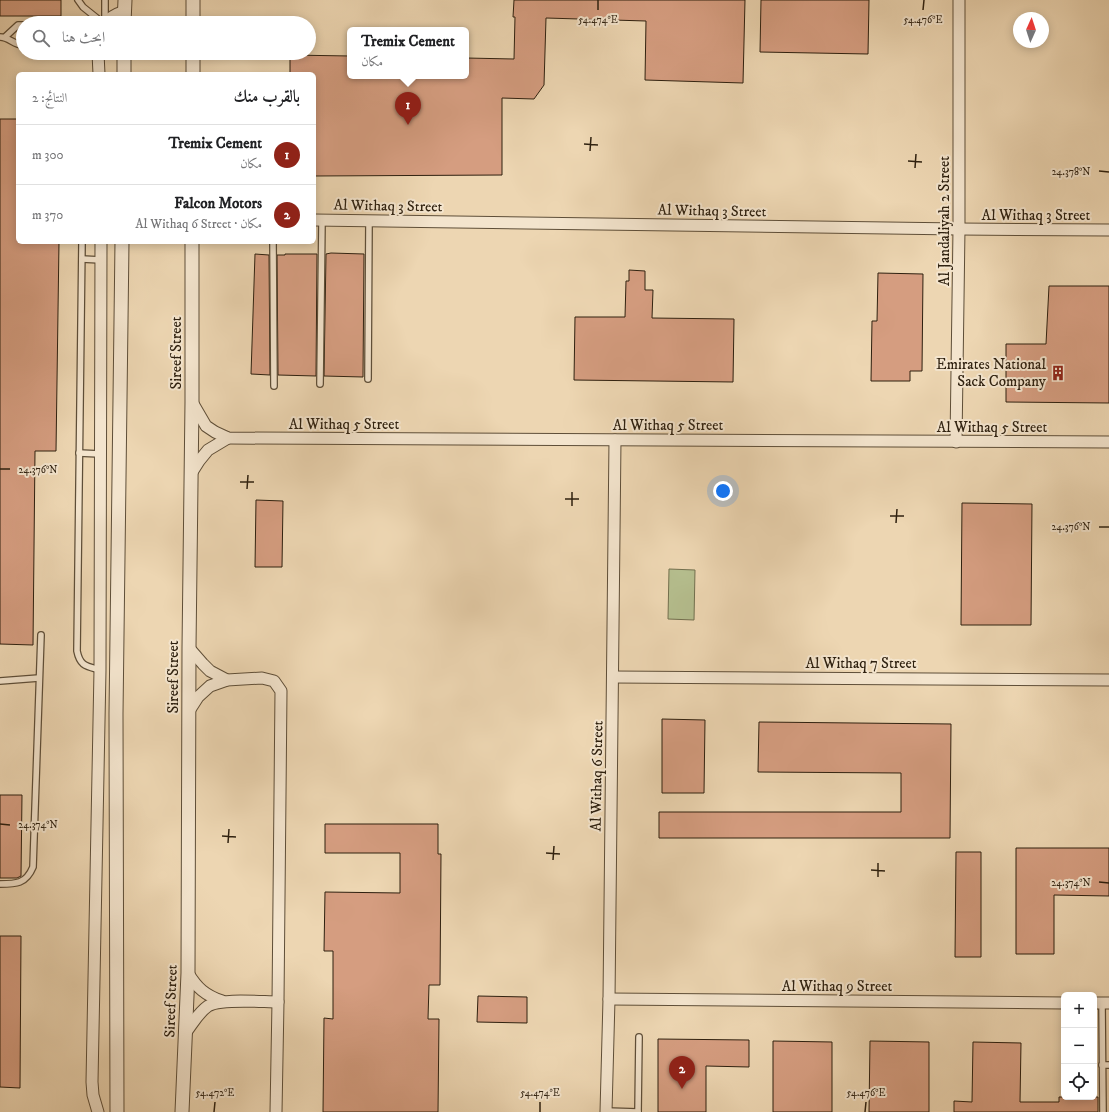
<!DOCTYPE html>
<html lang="ar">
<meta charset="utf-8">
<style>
:root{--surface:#fff;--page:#f6f6f6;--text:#202124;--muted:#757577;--line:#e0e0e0;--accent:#8f2418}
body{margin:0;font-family:"IM FELL DW Pica",Amiri,serif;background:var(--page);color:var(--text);direction:rtl}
.controls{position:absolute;right:12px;bottom:12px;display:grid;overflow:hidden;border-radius:6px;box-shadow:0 2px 10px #0003}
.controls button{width:36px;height:36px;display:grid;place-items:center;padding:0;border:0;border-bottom:1px solid var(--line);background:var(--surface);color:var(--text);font:20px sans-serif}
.compass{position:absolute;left:1013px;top:12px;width:36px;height:36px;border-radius:50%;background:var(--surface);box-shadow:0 2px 10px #0003;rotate:3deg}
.you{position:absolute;left:723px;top:491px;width:14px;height:14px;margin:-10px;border:3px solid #fff;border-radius:50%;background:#1a73e8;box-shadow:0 0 0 6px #1a73e833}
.badge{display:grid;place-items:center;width:26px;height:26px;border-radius:50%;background:var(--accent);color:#fff;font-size:13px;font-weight:700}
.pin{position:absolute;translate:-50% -33px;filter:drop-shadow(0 1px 2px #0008)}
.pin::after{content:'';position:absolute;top:21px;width:14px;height:12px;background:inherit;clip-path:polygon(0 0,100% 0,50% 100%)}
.popup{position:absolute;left:347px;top:27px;width:122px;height:52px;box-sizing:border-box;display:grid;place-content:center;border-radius:6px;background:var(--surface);filter:drop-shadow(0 1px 3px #0005);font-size:13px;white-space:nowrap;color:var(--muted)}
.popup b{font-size:15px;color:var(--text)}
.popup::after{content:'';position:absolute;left:50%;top:100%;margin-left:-8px;border:8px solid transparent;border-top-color:var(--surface)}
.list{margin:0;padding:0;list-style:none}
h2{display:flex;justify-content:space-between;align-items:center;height:52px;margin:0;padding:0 16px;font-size:17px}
h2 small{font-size:13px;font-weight:400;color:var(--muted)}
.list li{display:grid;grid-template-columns:26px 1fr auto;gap:12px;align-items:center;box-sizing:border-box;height:60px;padding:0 16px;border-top:1px solid var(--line)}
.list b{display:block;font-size:15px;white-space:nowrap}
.list p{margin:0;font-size:13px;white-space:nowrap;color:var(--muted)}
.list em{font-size:13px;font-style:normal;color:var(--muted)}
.icon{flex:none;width:22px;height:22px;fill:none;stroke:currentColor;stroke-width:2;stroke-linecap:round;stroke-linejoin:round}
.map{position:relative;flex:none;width:1109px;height:1112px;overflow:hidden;direction:ltr}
.search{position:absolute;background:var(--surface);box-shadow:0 2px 10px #0003;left:16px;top:16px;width:300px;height:44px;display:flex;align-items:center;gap:10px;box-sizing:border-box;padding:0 14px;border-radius:22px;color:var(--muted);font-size:15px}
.panel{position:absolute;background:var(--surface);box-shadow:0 2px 10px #0003;left:16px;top:72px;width:300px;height:172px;border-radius:6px;direction:rtl}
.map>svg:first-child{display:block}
</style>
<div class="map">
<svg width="1109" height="1112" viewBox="0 0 1109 1112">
<rect width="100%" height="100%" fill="#edd6b2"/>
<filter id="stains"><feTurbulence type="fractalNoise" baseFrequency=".005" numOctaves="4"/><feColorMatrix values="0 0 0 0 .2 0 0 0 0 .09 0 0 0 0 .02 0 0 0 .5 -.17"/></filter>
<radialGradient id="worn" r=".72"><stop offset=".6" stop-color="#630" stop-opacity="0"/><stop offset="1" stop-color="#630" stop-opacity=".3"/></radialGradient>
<polygon fill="#b5be8e" stroke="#726f4e" points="669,569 695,570 694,620 668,619"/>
<g fill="#d59d80" stroke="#2e200f">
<rect x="0" y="0" width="61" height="16"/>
<polygon points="514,0 745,0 743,83 645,80 646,21 546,18 544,85 534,99 502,98 502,175 314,176 314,74 290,74 290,55 350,56 350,76 466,76 466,58 514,59 515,17 513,17"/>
<polygon points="761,0 869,0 868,54 760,52"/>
<polygon points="0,119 18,119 18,242 59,242 56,451 35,451 33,645 0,644"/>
<polygon points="331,253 364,254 363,377 324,376 326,254"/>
<polygon points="255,254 269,255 270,375 251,374"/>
<polygon points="285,254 317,254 316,376 278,375 277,255 285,255"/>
<polygon points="629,270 645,271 645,290 653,290 652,318 734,319 733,382 574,380 575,317 625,317 626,281 629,281"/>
<polygon points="878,273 923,274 922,371 910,371 910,381 871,381 872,321 877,321"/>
<polygon points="1049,286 1109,286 1109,403 1006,402 1006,344 1046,344"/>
<polygon points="256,500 283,501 282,567 255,567"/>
<polygon points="962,503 1032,504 1031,625 961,625"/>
<polygon points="662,719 705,720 704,793 662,793"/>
<polygon points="759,722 951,724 950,838 659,838 659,812 901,812 901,773 758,772"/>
<polygon points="0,795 22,795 21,876 17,878 0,878"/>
<polygon points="325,824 438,824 438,854 441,854 440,985 429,985 428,1019 439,1019 438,1112 323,1112 324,1018 333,1019 333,951 324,951 325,892 400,893 400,853 325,853"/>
<polygon points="1016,848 1109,848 1109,896 1054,895 1054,954 1016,954"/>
<polygon points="956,852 981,852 981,957 955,957"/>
<polygon points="0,936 21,936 20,1088 0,1087"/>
<polygon points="478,996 527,997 527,1023 477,1022"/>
<polygon points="658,1039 749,1040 749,1067 706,1066 706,1112 658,1112"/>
<polygon points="773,1041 832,1042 832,1112 773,1112"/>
<polygon points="870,1041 929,1042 929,1112 869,1112"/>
<polygon points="973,1042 1021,1043 1020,1102 1059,1102 1059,1097 1098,1097 1098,1112 954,1112 954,1101 972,1102"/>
</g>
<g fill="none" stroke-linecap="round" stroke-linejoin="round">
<g stroke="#5e4e38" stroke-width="8">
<g id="service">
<polyline points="78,0 83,7 103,23"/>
<polyline points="105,0 105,22"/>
<path d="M 0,37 C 9,37 14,45 23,45"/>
<polyline points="5,37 18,25 23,25"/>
<path d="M 82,242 L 77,651 C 80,666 86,666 100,670"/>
<polyline points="273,242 274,386"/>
<polyline points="82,259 101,260"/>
<polyline points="368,379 369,221"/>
<polyline points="320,384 322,220"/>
<polyline points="79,453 100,454"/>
<polyline points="0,681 39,678"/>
<path d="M 0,884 C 16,884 26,884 33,867 L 41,635"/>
<polyline points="1102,1003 1103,1112"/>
<polyline points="1102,1065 1109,1065"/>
<polyline points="606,1111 638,1112"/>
<polyline points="638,1112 639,1037"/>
</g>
</g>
<g stroke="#5e4e38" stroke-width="13">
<g id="minor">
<path d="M 105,23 C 110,17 116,14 125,11"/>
<polyline points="98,53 99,74"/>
<polyline points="314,220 959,229 1109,230"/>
<polyline points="192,402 206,426 215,432 228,438 1109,442"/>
<polyline points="956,442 959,229 959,0"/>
<polyline points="192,472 199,461 208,450 228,438"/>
<polyline points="189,648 203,664 210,671 227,680"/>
<polyline points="613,677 1109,680"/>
<polyline points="189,711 198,697 210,686 227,680 262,678 274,681 281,691 278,1002 276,1112"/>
<path d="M 188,973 C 197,988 205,995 222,1001"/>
<polyline points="609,999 1064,1003"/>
<polyline points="1094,1003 1109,1003"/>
<path d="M 186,1032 C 193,1023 198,1013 208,1006 C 220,998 262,1002 278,1002"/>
<polyline points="98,1112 93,1095 92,1082 100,670 101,242"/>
<polyline points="606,1112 609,999 615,440"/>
</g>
</g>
<g stroke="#5e4e38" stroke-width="15">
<g id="tertiary">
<polyline points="124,23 125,0"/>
<polyline points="193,23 193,0"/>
<polyline points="124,74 124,53"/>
<polyline points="193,74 193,53"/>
<polyline points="117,1112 116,714 122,242"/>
<polyline points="182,1112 188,973 189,648 192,402 192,242"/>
</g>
</g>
<use href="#service" stroke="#f3e4cd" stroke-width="5.5"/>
<use href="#minor" stroke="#f3e4cd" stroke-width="11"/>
<use href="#tertiary" stroke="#f3e4cd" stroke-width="13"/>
</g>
<path fill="none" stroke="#2e200f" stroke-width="1.5" d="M 598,10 L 598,0M 923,10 L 924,0M 584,144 L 598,145M 590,151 L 591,137M 908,161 L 922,162M 915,168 L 916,154M 1099,171 L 1109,172M 0,469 L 10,469M 240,482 L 254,482M 247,489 L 248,475M 565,499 L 579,499M 572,506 L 572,492M 890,516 L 904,516M 896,523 L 897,509M 1099,527 L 1109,527M 0,824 L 10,825M 222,836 L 236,837M 228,843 L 229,829M 546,853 L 560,854M 553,860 L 554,846M 871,870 L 885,871M 878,877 L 878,863M 1099,882 L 1109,883M 214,1112 L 215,1102M 540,1112 L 540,1102M 865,1112 L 866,1102"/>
<defs>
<g id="building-bare" transform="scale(1.2)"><path d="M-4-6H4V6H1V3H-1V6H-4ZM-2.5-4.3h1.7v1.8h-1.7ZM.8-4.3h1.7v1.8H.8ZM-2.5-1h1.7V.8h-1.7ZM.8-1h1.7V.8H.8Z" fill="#8f2418" stroke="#f3e4cd" stroke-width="2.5" paint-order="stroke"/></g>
</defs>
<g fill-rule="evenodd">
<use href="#building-bare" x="1058" y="373"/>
</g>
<g text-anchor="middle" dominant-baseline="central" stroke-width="4" stroke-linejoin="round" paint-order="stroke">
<g font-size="15" fill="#2e200f" stroke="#f3e4cd">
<text transform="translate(388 206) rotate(1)">Al Withaq 3 Street</text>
<text transform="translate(712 211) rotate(1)">Al Withaq 3 Street</text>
<text x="1036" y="215">Al Withaq 3 Street</text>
<text transform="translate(944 221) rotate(-90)">Al Jandaliyah 2 Street</text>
<text transform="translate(176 353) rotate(-90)">Sireef Street</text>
<text x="344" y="424">Al Withaq 5 Street</text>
<text x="668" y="425">Al Withaq 5 Street</text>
<text x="992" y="427">Al Withaq 5 Street</text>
<text x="861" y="663">Al Withaq 7 Street</text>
<text transform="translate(173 677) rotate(-90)">Sireef Street</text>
<text transform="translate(597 776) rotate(-89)">Al Withaq 6 Street</text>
<text x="837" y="986">Al Withaq 9 Street</text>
<text transform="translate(171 1001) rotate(-88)">Sireef Street</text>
</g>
<g font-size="15" fill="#2e200f" stroke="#f3e4cd" text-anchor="end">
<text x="1046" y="364">Emirates National<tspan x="1046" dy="17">Sack Company</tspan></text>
</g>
</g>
<g font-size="10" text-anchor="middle" fill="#2e200f" stroke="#f3e4cd" stroke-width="4" stroke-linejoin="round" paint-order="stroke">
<text x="598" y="23">54.474°E</text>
<text x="923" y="23">54.476°E</text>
<text x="1071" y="175">24.378°N</text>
<text x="38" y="473">24.376°N</text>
<text x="1071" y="530">24.376°N</text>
<text x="38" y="828">24.374°N</text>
<text x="1071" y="886">24.374°N</text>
<text x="215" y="1096">54.472°E</text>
<text x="540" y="1096">54.474°E</text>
<text x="866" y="1096">54.476°E</text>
</g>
<rect width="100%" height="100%" filter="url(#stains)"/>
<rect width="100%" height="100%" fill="url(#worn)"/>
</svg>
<div class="controls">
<button>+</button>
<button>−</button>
<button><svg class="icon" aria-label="locate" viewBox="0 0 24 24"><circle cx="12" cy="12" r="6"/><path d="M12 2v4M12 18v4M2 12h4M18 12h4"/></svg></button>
</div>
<svg class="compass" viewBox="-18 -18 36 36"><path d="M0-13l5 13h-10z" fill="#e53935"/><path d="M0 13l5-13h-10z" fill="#757577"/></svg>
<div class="you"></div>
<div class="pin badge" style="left:408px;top:125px">1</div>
<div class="popup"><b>Tremix Cement</b>مكان</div>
<div class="pin badge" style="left:682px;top:1089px">2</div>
<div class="search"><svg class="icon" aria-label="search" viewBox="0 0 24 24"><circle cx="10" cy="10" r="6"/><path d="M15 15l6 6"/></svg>ابحث هنا</div>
<section class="panel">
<h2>بالقرب منك<small>النتائج: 2</small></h2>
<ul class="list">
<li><span class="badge">1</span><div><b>Tremix Cement</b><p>مكان</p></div><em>300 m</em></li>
<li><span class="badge">2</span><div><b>Falcon Motors</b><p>مكان · Al Withaq 6 Street</p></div><em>370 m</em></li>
</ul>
</section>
</div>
